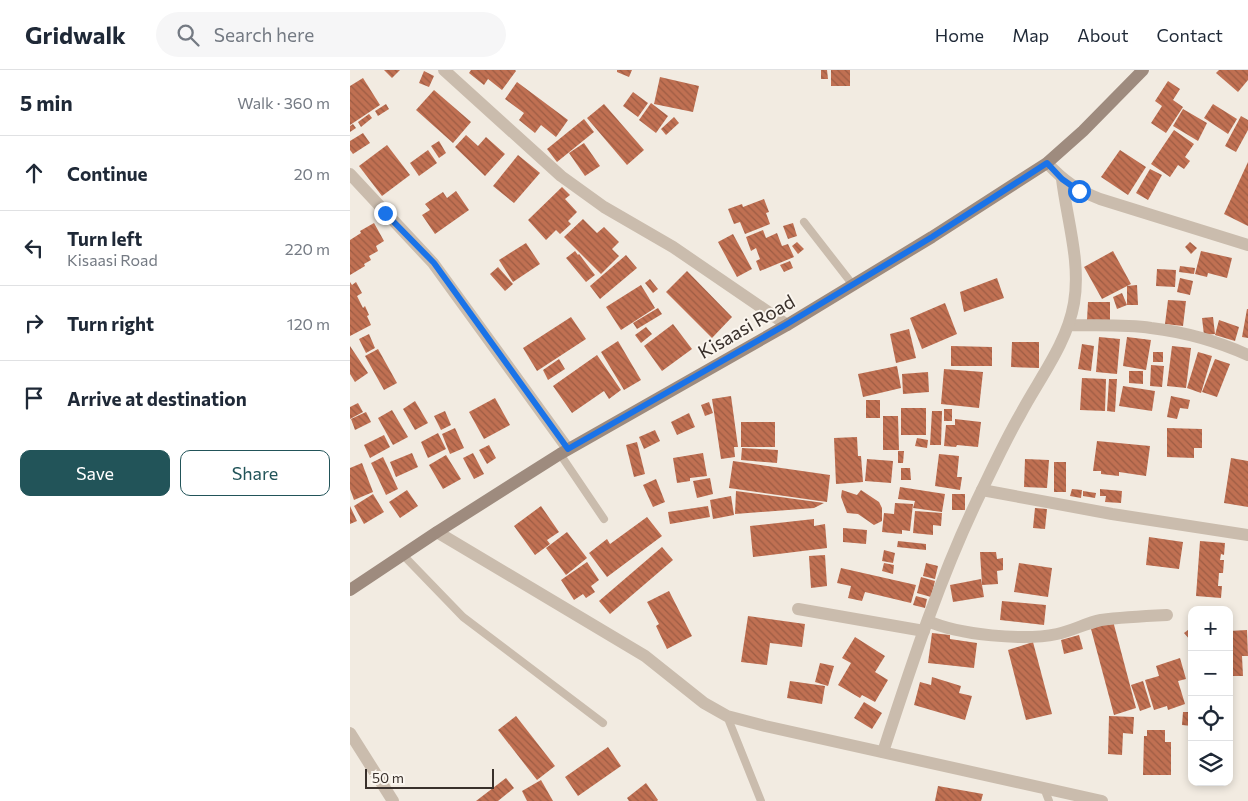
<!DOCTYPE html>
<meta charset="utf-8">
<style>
:root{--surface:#fff;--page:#f6f6f7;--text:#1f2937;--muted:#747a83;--line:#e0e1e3;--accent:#225459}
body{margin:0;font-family:Commissioner,sans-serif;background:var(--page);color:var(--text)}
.controls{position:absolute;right:15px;bottom:15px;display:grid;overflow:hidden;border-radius:10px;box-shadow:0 2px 8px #0003}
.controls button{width:45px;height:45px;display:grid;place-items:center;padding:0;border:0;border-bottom:1px solid var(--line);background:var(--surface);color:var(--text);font:25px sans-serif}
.scale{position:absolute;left:15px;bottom:12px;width:129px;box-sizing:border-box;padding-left:5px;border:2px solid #39302b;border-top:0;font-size:14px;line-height:18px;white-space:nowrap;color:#39302b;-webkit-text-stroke:4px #faf5ee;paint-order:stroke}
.stop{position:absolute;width:15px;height:15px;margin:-11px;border:4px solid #1a73e8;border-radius:50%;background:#fff}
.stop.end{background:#1a73e8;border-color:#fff;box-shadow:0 1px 5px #0008}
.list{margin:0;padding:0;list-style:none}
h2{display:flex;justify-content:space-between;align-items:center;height:65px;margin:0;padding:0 20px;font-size:21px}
h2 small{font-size:16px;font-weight:400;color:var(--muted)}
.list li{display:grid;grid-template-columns:32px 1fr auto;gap:15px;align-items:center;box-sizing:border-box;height:75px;padding:0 20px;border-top:1px solid var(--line)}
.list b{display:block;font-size:19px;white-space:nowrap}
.list p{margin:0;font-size:16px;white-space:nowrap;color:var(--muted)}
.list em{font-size:16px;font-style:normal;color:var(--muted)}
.actions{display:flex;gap:10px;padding:15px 20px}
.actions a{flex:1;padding:11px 0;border:1px solid var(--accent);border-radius:10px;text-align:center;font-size:18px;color:var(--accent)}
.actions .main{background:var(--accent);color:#fff}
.icon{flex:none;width:28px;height:28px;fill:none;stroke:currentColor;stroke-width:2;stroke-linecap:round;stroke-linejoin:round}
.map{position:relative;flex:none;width:898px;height:731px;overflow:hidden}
header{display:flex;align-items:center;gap:30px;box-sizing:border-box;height:70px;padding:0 25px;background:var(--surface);border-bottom:1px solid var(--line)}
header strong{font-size:24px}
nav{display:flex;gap:28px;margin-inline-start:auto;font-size:18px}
.search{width:350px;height:45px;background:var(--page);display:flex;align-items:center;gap:12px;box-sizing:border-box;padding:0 18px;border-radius:28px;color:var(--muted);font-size:19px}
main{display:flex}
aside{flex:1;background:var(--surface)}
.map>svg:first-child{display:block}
</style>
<header>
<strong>Gridwalk</strong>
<div class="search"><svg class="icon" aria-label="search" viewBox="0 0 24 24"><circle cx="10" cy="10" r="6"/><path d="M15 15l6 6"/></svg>Search here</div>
<nav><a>Home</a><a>Map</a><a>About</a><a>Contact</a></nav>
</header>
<main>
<aside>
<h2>5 min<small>Walk · 360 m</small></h2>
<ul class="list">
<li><svg class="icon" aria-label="ahead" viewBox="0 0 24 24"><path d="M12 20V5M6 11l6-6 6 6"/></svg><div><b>Continue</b></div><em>20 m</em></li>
<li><svg class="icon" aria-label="left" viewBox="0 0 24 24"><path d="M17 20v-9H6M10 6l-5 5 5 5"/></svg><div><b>Turn left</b><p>Kisaasi Road</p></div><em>220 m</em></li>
<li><svg class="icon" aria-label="right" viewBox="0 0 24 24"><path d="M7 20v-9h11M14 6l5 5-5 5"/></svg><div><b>Turn right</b></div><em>120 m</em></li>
<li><svg class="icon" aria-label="arrive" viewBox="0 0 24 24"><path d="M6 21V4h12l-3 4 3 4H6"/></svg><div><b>Arrive at destination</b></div></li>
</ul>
<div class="actions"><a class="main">Save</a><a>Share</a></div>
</aside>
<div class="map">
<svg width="898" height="731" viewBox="0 0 898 731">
<defs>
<pattern id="building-back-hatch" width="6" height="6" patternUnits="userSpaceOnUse" patternTransform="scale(1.25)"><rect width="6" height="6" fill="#c07052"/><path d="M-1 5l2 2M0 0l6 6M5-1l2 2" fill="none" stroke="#9d5c44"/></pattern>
</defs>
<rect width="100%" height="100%" fill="#f2ebe1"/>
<g fill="url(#building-back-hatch)">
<polygon points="34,0 50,0 42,8"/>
<polygon points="121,0 165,0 166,1 152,20 138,9 134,15 119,3"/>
<polygon points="267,0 282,0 279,7 267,2"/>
<polygon points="471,0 477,0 478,9 471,9"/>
<rect x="481" y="0" width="19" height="16"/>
<polygon points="869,0 898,0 898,10 888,22 866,3"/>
<polygon points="74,1 84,6 79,17 69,13"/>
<polygon points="310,7 349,16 343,42 304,34"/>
<polygon points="13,8 30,35 0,55 0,16"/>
<polygon points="818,11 830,19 823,30 833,37 816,63 801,53 812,36 805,31"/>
<polygon points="167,12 218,50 206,67 191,55 185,63 169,50 174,43 155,29"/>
<polygon points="84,20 121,52 103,73 66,40"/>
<polygon points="283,22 298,33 288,47 273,36"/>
<polygon points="301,33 318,46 306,63 289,50"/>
<polygon points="36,34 39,39 28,46 25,41"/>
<polygon points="254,34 294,80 277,95 237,48"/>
<polygon points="863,34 887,49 878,64 854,48"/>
<polygon points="833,39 857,53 848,71 823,56"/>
<polygon points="19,44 22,48 11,57 8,52"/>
<polygon points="891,46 898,50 898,60 886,82 875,76"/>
<polygon points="324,47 329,53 316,65 311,59"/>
<polygon points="234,49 244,62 207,92 197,79"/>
<polygon points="3,54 6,58 0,62 0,56"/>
<polygon points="824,60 844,74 835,87 840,91 834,99 828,95 820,107 801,94"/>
<polygon points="13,63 20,73 3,84 0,80 0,71"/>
<polygon points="116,65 128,76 136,67 155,84 135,106 105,77"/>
<polygon points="89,71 96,83 89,88 81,76"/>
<polygon points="234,73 250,96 235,106 219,83"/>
<polygon points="37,75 60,105 32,126 9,96"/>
<polygon points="78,80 87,93 69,106 60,93"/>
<polygon points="770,80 796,97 778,125 751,107"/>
<polygon points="168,85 190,103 164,133 143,116"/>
<polygon points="898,92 898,156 874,144"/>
<polygon points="800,99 812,105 798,130 786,123"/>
<polygon points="212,117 220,125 215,129 227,142 218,151 221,154 210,164 206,160 196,170 178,150"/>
<polygon points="106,121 119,140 85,164 72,145 80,140 75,134 93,122 97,128"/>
<polygon points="414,129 419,142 416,143 420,154 395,164 390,152 384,154 378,139 392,134 393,137"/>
<polygon points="233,149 247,163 254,157 269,172 262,179 269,186 251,204 214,167"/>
<polygon points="24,153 34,171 26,176 28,181 19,186 21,190 14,194 15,196 0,205 0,170 11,163 10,161"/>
<polygon points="443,153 447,166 438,169 433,156"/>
<polygon points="413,160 416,168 427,163 432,176 438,174 444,187 410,201 406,191 410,189 406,178 401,181 396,167"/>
<polygon points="383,164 402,199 387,207 368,172"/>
<polygon points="447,172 454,179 448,184 442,176"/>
<polygon points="840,172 847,178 841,184 835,177"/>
<polygon points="176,173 190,194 163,212 149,190"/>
<polygon points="225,181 228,185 229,184 245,205 236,212 216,188"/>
<polygon points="763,181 781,214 752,229 734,197"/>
<polygon points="851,181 882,188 877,208 858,203 857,207 845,204"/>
<polygon points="276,185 287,198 250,229 240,216"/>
<polygon points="440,191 443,198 434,202 430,195"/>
<polygon points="830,196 845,198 844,204 829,202"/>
<polygon points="148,197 163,214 155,221 140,204"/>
<polygon points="807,199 826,200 825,217 806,216"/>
<polygon points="337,201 382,247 362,268 316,222"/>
<polygon points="647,208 654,228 614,242 610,222"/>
<polygon points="830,208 843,211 840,225 827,222"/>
<polygon points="300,209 308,219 303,223 295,213"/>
<polygon points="0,212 2,215 6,212 12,223 7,226 13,238 15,236 19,245 17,246 21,255 0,266"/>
<polygon points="291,215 305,238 271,260 256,237"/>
<polygon points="787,215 788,235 777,235 777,216"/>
<polygon points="772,223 777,235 767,239 763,227"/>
<polygon points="818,230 836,231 833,256 815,254"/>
<polygon points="738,232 760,232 760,250 737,250"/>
<polygon points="595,233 607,264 572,279 560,248"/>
<polygon points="308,238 312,244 287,259 283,253"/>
<polygon points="897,239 898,239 898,268 892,267"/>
<polygon points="221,247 236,269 187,301 173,278"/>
<polygon points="863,247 865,264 854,265 852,248"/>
<polygon points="869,250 889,257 885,271 865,265"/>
<polygon points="323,254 342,279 312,301 294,276"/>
<polygon points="296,257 302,264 291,273 285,265"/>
<polygon points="559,259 566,288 546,293 540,264"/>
<polygon points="19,264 25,278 16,283 9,269"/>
<polygon points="749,267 770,269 767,304 746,302"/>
<polygon points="777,267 801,270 796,300 773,296"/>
<polygon points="268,271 291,310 274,320 251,282"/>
<polygon points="662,272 689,272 689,298 661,297"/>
<polygon points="732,274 744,276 741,301 728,299"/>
<polygon points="0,276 18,303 5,312 0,304"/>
<polygon points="601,276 642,277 642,296 601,296"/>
<polygon points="822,276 841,278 836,318 817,316"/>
<polygon points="28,279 47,313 34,320 15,286"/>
<rect x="803" y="282" width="10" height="10"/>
<polygon points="848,282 862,286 851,323 837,318"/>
<polygon points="247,285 271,320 259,329 254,321 222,343 203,316"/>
<polygon points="209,289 215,299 198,310 193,300"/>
<polygon points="865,289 880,294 867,327 852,322"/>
<polygon points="801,295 814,296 812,317 800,316"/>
<polygon points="547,296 551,318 513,327 508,304"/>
<polygon points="594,299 633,302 629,338 591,334"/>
<polygon points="779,301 793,301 793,314 779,313"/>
<polygon points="578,302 579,322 553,324 552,304"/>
<polygon points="732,308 756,309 755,341 730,340"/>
<polygon points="759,309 767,309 765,342 757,341"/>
<polygon points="773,316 805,321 802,341 769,336"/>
<polygon points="381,326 388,377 384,377 385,387 371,389 362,329"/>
<polygon points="821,326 840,330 838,339 830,338 827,349 817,347"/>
<polygon points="145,328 160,355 134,369 119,342"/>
<rect x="516" y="330" width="14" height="18"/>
<polygon points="65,331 78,353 65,360 53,339"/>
<polygon points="359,332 363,343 355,346 351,335"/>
<polygon points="8,333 13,342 0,349 0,337"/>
<rect x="551" y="338" width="25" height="27"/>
<rect x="594" y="339" width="8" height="12"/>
<polygon points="42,340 58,367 43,375 28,348"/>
<polygon points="95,341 101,355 91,360 84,346"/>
<polygon points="582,341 592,341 591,375 580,375"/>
<polygon points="16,342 21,352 5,360 1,349"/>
<polygon points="339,343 345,357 327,365 321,352"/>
<polygon points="533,346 548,346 549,380 533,380"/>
<polygon points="605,349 631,352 628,377 607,375 606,377 594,376 596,355 605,355"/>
<rect x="391" y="352" width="34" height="25"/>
<polygon points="105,358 114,378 100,384 92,364"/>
<polygon points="817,358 852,359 852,378 844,378 844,388 817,387"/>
<polygon points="305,360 310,371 294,379 289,367"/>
<polygon points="88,363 96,379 78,388 71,372"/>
<polygon points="34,365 40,377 20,388 14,375"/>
<polygon points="507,367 508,386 511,386 513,412 486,414 484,368"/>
<polygon points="567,368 578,370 577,378 565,376"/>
<polygon points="747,371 800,376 796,406 769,402 769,406 751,404 751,401 743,401"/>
<polygon points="287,372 295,404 284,407 276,375"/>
<polygon points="139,375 146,388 137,394 129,380"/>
<polygon points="392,378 428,380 427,393 391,390"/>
<polygon points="548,381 554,381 553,393 548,393"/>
<polygon points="62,383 68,397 46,407 40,392"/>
<polygon points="123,383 134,404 124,409 113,388"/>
<polygon points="353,383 357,406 340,408 340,411 327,413 323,388"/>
<polygon points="589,384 609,386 607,407 612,407 610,420 585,416"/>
<polygon points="96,385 111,409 93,419 79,395"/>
<polygon points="33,387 48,419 36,425 21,393"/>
<polygon points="881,388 898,391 898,437 874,433"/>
<polygon points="517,389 543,391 541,413 515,411"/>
<polygon points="675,389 699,390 697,418 674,417"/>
<polygon points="383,391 480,405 477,432 379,418"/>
<rect x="704" y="392" width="12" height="30"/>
<polygon points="12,393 23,422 4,430 0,419 0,398"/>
<polygon points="551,398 560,398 561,410 551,410"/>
<polygon points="360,408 363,424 347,428 343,411"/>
<polygon points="306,409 315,432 303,437 293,415"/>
<polygon points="550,417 595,424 592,442 563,438 565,431 548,429"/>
<polygon points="722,419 732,420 731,428 720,426"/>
<polygon points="750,419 772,421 771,433 755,432 756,426 750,426"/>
<polygon points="57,420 68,436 50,448 39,432"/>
<polygon points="492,420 507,425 511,420 529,432 532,438 532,451 524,455 508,444 497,443 491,427"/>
<polygon points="386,421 474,433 464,438 385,444"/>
<polygon points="733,421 746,423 745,428 733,426"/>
<polygon points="23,424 34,442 14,454 4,436"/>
<rect x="602" y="424" width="13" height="16"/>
<polygon points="381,426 384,445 363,449 360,430"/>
<polygon points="545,433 563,434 560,461 552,460 552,464 532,462 534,443 544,444"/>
<polygon points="0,436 7,451 0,454"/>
<polygon points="191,436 209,462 197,470 200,474 185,485 164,456"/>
<polygon points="358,436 360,447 320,454 318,442"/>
<polygon points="685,438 697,439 695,459 683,458"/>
<polygon points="565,441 592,443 591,456 583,455 583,465 563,463"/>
<polygon points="297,447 312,466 257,507 239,483 257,469 260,474"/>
<polygon points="464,449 464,456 475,454 477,478 403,487 400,456"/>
<polygon points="493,458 517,460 516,474 493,472"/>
<polygon points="217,462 237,488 216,505 196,478"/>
<polygon points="799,467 833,472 829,499 796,495"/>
<polygon points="548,471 576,474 576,480 547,477"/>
<polygon points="850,471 875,473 874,485 871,484 870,490 874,490 873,503 869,503 868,516 872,516 871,528 846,526"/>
<polygon points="312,477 323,490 260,544 249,531"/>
<polygon points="534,480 545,483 543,493 532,491"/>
<polygon points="630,482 646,482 647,489 653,488 653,500 647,501 648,514 632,515"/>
<polygon points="475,485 477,516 461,518 459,486"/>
<polygon points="237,492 249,510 241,516 245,522 236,528 233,524 224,530 211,510"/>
<polygon points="534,493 544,495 543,504 532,501"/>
<polygon points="576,493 588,496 585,509 573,506"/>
<polygon points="669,493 702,498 698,527 664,522"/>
<polygon points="491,498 566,515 561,533 515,522 512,531 498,528 501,516 487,513"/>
<polygon points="571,507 585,511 581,527 567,523"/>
<polygon points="631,509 634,527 603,532 600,515"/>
<polygon points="319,521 342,566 317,579 306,556 309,554 297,532"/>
<polygon points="566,526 577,529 575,538 563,535"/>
<polygon points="652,531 696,535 694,555 650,550"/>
<polygon points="398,546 455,554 452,577 420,573 417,595 391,592"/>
<polygon points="763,551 786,638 764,645 741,559"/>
<polygon points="842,557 842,570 841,571 834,563"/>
<polygon points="897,560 898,586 892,586 893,606 879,606 879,561"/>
<polygon points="582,563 600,565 600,569 627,573 624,598 578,593"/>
<polygon points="729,565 733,579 714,584 711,570"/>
<polygon points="505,567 535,586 525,602 538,610 525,632 512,625 510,628 488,615 501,593 492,588"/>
<polygon points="683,572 702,644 676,650 658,580"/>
<polygon points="830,588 836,609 828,611 835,634 818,640 817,636 804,640 795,610 809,606 806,596"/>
<polygon points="470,593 484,596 478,616 465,612"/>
<polygon points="582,607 611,616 609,623 622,626 615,650 564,635 570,612 581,615"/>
<polygon points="842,608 842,639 840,639 838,609"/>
<polygon points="440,611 475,616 472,634 437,628"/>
<polygon points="793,611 801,637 790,641 781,615"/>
<polygon points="514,632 532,643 522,659 504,648"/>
<polygon points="833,642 842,642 842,656 832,655"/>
<polygon points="166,646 205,696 187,710 148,660"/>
<polygon points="759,646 784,647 783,664 773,663 772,685 758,684"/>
<polygon points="797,660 815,660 815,672 821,672 821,705 793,705 794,666 797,666"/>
<polygon points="258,677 271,696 228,726 215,707"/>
<polygon points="156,708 164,718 148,731 126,731"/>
<polygon points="191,710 203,731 177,731 172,721"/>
<polygon points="296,713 308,730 307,731 279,731 277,728"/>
<polygon points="588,716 633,724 631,731 585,731"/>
</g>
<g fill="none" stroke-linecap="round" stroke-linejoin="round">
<g stroke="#cabcad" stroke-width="8">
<polyline points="454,152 503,215"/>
<polyline points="210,384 254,449"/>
<polyline points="53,485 113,547 253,653"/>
<polyline points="377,646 411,731"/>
<polyline points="694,718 699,731"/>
</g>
<g stroke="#cabcad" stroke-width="12">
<polyline points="94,0 211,106 254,137 323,177 437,255"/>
<path d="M 697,93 C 714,111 727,120 750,129 L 898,175"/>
<polyline points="0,104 83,193 218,379"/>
<path d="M 719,255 C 745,256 775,254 801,258 C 834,262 867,271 898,285"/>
<polyline points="632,420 762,444 898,465"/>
<polyline points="87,462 295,586 354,633 377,646 415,656 752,731"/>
<polyline points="448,539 574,561"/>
<path d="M 578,551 C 609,565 674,571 707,564 C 722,561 736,553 751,550 C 773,547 795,546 817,545"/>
<polyline points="0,663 43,731"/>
<path d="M 533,682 C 562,593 591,504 632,420 C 644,395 656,369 670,345 C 689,309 717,274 724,233 C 731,192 717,150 712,109"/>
</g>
<polyline stroke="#9e8b7e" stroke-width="12" points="0,520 87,462 210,384 437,255 582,167 697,93 733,61 793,0"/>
</g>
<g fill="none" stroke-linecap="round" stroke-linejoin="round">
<polyline stroke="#1a73e8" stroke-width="6" points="35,143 84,193 218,379 437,254 582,167 697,93 712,109 729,121"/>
</g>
<g text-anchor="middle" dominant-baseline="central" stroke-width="4" stroke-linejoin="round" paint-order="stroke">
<g font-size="19" fill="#39302b" stroke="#faf5ee">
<text transform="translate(396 256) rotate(-30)">Kisaasi Road</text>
</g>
</g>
</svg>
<div class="controls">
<button>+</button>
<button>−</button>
<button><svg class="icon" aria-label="locate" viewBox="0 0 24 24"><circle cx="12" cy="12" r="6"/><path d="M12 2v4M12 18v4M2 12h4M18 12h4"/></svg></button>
<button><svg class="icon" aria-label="layers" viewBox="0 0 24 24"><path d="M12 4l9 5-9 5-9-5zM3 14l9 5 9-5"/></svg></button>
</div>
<div class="scale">50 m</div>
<div class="stop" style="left:729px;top:121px"></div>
<div class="stop end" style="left:35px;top:143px"></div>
</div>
</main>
